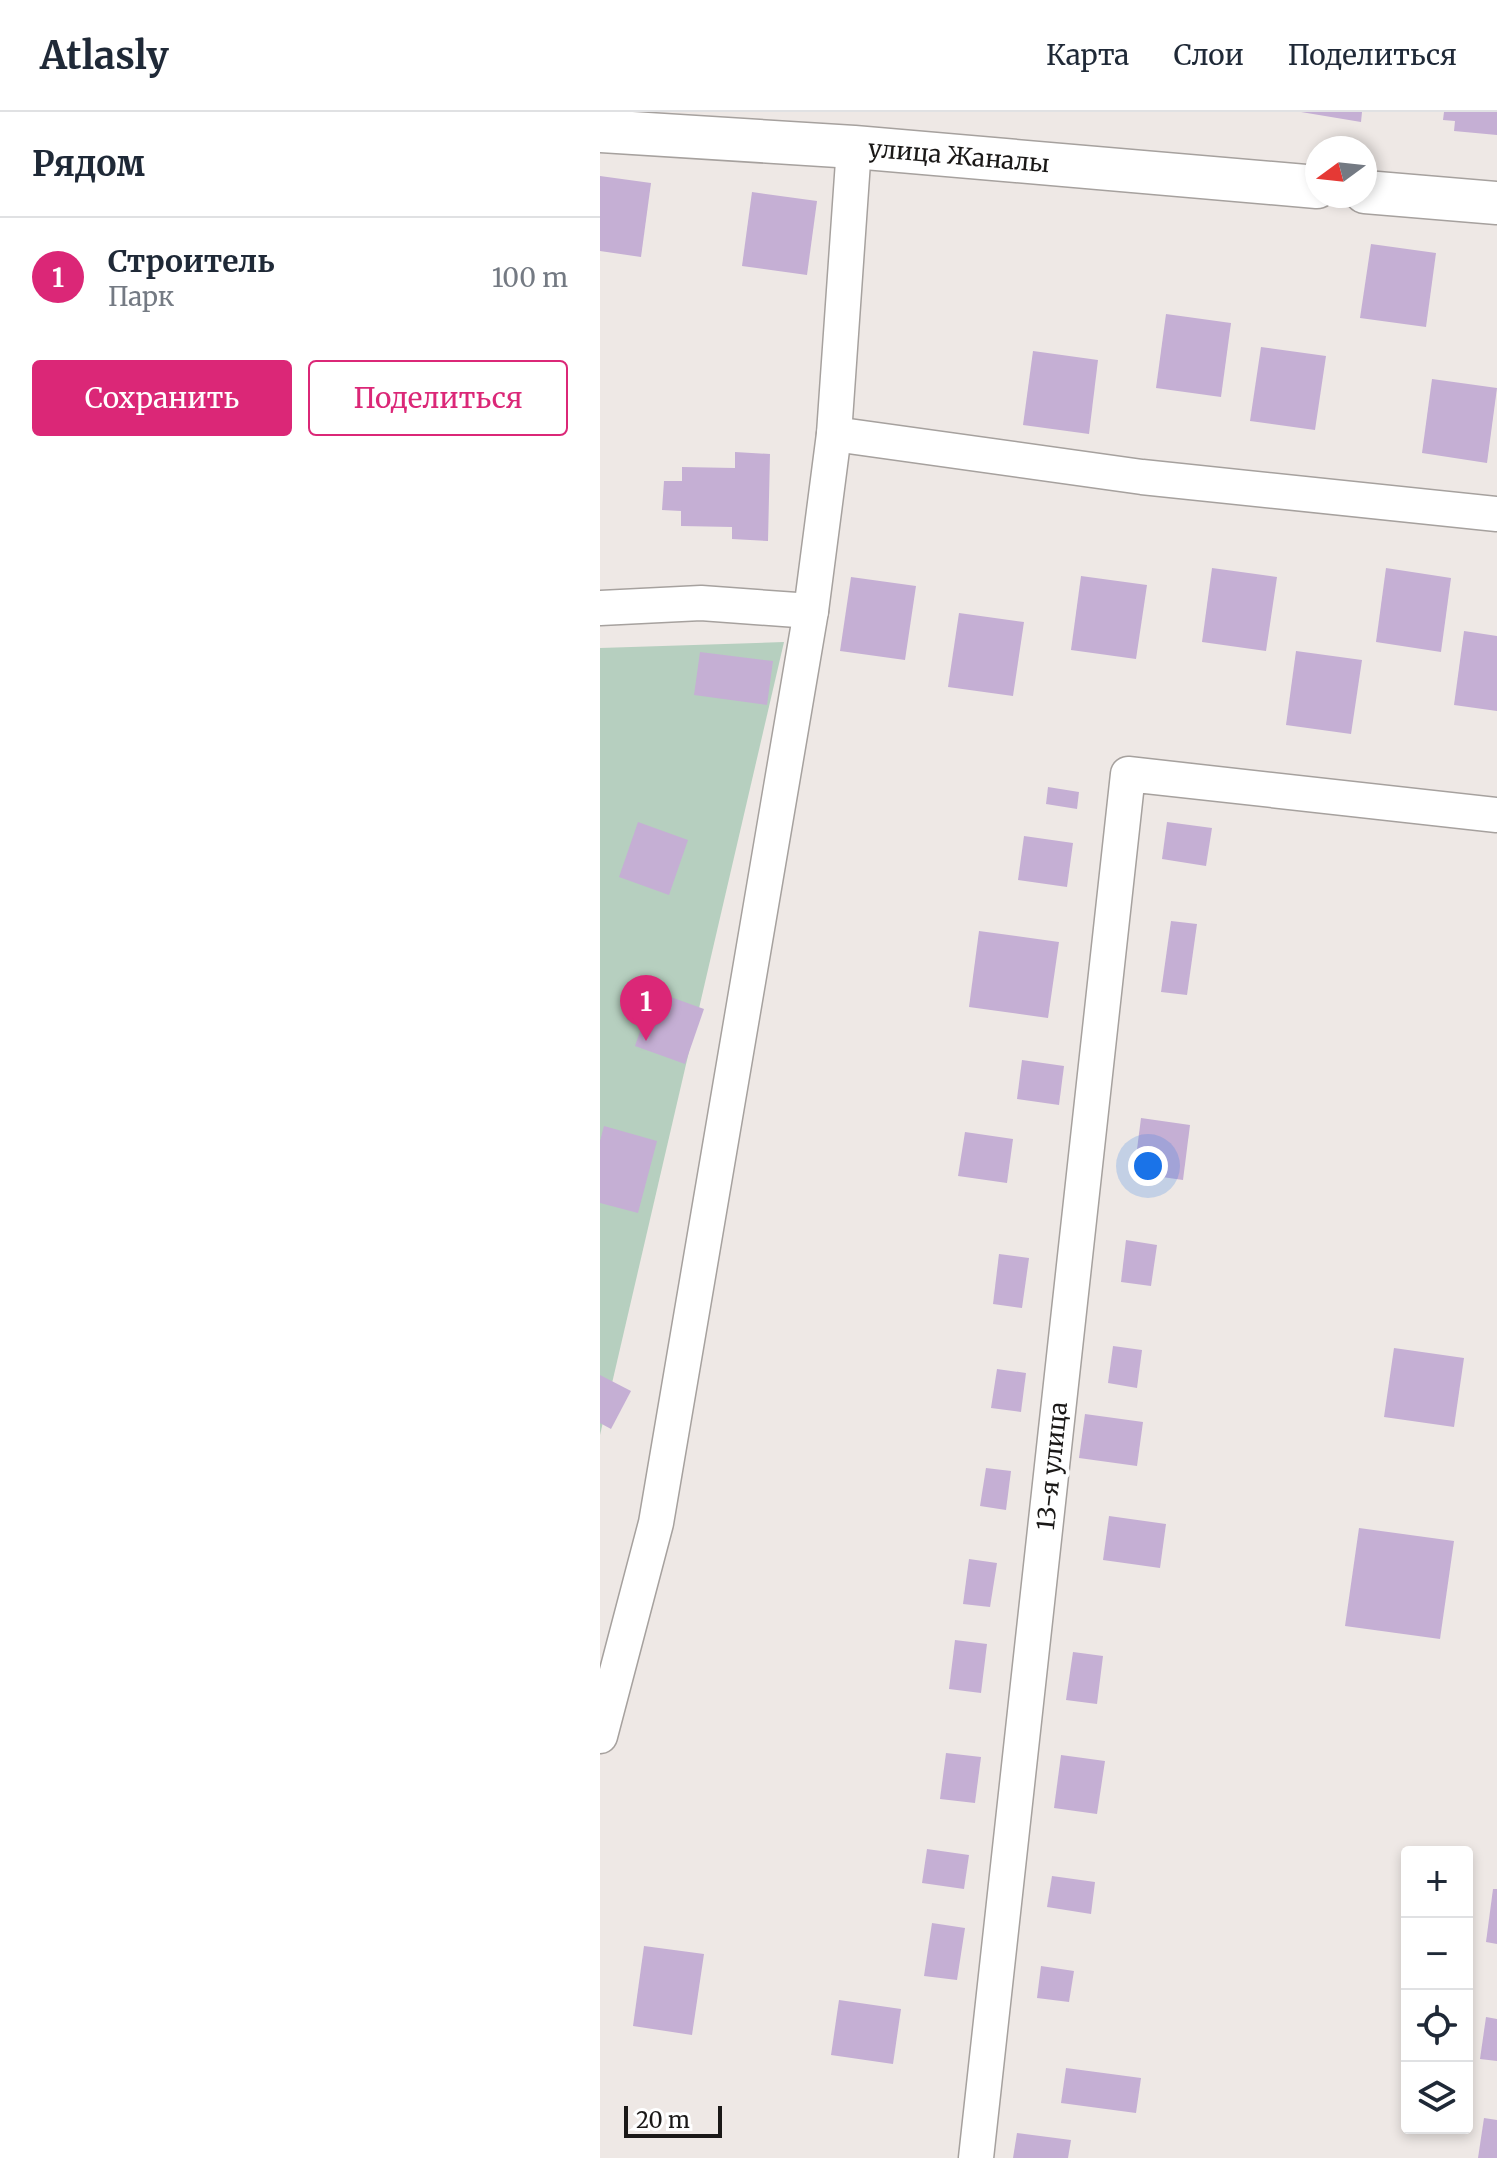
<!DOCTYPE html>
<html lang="ru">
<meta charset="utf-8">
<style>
:root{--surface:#fff;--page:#f2f2f3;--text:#1f2937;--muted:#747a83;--line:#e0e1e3;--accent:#db2777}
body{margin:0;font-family:Merriweather,serif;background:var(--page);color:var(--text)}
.controls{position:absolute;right:24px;bottom:24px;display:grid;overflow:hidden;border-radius:8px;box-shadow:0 4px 12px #0003}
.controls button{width:72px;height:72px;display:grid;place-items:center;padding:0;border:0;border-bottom:2px solid var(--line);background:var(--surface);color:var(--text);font:40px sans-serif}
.compass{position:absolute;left:705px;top:24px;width:72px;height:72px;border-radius:50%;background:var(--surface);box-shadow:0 4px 12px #0003;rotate:255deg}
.scale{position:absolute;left:24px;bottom:20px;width:98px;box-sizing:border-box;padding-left:8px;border:4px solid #1a1817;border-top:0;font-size:22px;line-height:28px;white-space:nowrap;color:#1a1817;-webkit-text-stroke:6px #fff;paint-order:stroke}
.you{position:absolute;left:548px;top:1054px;width:28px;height:28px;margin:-20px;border:6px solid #fff;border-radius:50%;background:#1a73e8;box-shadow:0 0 0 12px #1a73e833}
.badge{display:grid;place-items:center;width:52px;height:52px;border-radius:50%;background:var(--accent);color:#fff;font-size:26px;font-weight:700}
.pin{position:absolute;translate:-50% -66px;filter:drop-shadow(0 2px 4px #0008)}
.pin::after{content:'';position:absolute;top:42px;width:28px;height:24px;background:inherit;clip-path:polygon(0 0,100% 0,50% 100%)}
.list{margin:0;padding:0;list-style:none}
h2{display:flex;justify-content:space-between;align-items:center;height:104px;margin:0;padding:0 32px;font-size:34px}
h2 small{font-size:26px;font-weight:400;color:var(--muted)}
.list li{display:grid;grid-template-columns:52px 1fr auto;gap:24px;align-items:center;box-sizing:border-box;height:120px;padding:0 32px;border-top:2px solid var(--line)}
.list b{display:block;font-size:30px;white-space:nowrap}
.list p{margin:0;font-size:26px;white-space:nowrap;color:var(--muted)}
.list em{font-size:26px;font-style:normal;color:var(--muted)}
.actions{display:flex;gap:16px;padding:24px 32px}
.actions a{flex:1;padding:18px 0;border:2px solid var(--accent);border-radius:8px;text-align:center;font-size:28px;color:var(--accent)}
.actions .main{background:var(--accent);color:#fff}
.icon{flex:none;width:44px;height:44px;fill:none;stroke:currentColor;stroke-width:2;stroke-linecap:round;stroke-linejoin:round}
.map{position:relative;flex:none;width:897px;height:2046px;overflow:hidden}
header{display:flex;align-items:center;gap:48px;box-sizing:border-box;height:112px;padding:0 40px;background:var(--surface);border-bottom:2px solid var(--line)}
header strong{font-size:38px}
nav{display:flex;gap:44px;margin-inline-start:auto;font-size:28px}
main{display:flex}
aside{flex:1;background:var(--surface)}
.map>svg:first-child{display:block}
</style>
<header>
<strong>Atlasly</strong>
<nav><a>Карта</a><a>Слои</a><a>Поделиться</a></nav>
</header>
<main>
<aside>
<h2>Рядом<small></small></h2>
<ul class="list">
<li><span class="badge">1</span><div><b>Строитель</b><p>Парк</p></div><em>100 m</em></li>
</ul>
<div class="actions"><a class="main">Сохранить</a><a>Поделиться</a></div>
</aside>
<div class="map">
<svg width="897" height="2046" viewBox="0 0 897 2046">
<rect width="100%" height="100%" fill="#eee8e5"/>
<polygon fill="#b6cfbf" points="184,530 0,1323 0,536"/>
<g fill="#c5afd4">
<polygon points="701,0 762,0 761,10"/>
<polygon points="844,0 897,0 897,23 854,19 855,9 843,8"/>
<polygon points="0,64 51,71 41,145 0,139"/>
<polygon points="152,80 217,89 207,163 142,154"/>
<polygon points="771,132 836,141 826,215 760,206"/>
<polygon points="566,202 631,211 621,285 556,276"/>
<polygon points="661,235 726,244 715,318 650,309"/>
<polygon points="433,239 498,248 489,322 423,313"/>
<polygon points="832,267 897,276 887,351 822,341"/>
<polygon points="135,340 170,342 168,429 132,427 132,415 81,414 81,399 62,398 64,369 82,369 82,355 135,356"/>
<polygon points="612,456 677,465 666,539 602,530"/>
<polygon points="786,456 851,466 841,540 776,530"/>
<polygon points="481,464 547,473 536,547 471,538"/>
<polygon points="251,465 316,474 305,548 240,539"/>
<polygon points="359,501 424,510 413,584 348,575"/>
<polygon points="864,519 897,524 897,599 854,593"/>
<polygon points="696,539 762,548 751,622 686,613"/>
<polygon points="100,540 173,549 167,593 94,583"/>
<polygon points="448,675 479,680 477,697 446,692"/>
<polygon points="38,710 88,728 69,783 19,765"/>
<polygon points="567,710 612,716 606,754 562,747"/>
<polygon points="424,724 473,731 467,775 418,768"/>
<polygon points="571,809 597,812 587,883 561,880"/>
<polygon points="379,819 459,830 448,906 369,895"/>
<polygon points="54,879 104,897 85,952 35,934"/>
<polygon points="422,948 464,954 459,993 417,987"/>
<polygon points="541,1006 590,1013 583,1068 534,1061"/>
<polygon points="4,1014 57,1029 38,1101 0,1091 0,1029"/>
<polygon points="365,1020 413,1027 407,1071 358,1064"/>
<polygon points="526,1128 557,1133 551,1174 521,1170"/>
<polygon points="399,1142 429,1146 422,1196 393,1192"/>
<polygon points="513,1234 542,1238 537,1276 508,1271"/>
<polygon points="794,1236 864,1246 854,1315 784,1305"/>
<polygon points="397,1257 426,1261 421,1300 391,1296"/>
<polygon points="0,1263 31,1279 11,1317 0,1311"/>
<polygon points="485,1302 543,1310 537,1354 479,1346"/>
<polygon points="386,1356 411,1359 406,1398 380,1394"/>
<polygon points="509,1404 566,1412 560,1456 503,1448"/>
<polygon points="759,1416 854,1429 840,1527 745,1514"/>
<polygon points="369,1447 397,1451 390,1495 363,1492"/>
<polygon points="355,1528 387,1532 381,1581 349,1577"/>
<polygon points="473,1540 503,1544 497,1592 466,1588"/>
<polygon points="346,1641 381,1645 375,1691 340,1687"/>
<polygon points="461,1643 505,1649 497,1702 454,1696"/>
<polygon points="327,1737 369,1743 364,1777 322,1771"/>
<polygon points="452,1764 495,1770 491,1802 447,1795"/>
<polygon points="893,1777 897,1777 897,1832 886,1830"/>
<polygon points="332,1811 365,1816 357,1868 324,1864"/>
<polygon points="44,1834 104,1842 92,1923 33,1914"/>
<polygon points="441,1854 474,1859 469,1890 437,1886"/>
<polygon points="239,1888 301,1897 293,1952 231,1943"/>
<polygon points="886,1905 897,1907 897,1949 880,1947"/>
<polygon points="466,1956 541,1966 536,2001 461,1991"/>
<polygon points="884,2006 897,2008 897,2046 878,2046"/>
<polygon points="417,2021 471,2028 468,2046 413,2046"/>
</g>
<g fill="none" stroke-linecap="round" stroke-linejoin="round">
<g stroke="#a6a19e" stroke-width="37">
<g id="minor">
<polyline points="234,322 542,365 897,402"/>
<polyline points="0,496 101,491 211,499"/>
<polyline points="0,1624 56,1411 211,499 234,322 254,35"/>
<polyline points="376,2046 528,662 897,703"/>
</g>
</g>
<g stroke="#a6a19e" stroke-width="45">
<g id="tertiary">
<polyline points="0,19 254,35 717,75"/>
<polyline points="765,80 897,91"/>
</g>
</g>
<use href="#minor" stroke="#fff" stroke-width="34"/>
<use href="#tertiary" stroke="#fff" stroke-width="42"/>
</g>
<g text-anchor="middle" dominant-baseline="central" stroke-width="8" stroke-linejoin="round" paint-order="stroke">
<g font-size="24" fill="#1a1817" stroke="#fff">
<text transform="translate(359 44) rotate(5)">улица Жаналы</text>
<text transform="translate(452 1354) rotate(-84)">13-я улица</text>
</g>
</g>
</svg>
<div class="controls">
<button>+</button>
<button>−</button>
<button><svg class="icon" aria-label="locate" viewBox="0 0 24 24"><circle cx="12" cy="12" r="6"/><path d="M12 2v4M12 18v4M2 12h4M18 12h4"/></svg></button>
<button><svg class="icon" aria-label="layers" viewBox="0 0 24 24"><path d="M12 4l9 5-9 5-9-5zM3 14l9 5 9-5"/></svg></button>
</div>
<svg class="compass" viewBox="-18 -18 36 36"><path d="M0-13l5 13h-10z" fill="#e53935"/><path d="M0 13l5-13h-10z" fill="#747a83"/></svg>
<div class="scale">20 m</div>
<div class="you"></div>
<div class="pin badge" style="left:46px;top:929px">1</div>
</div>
</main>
